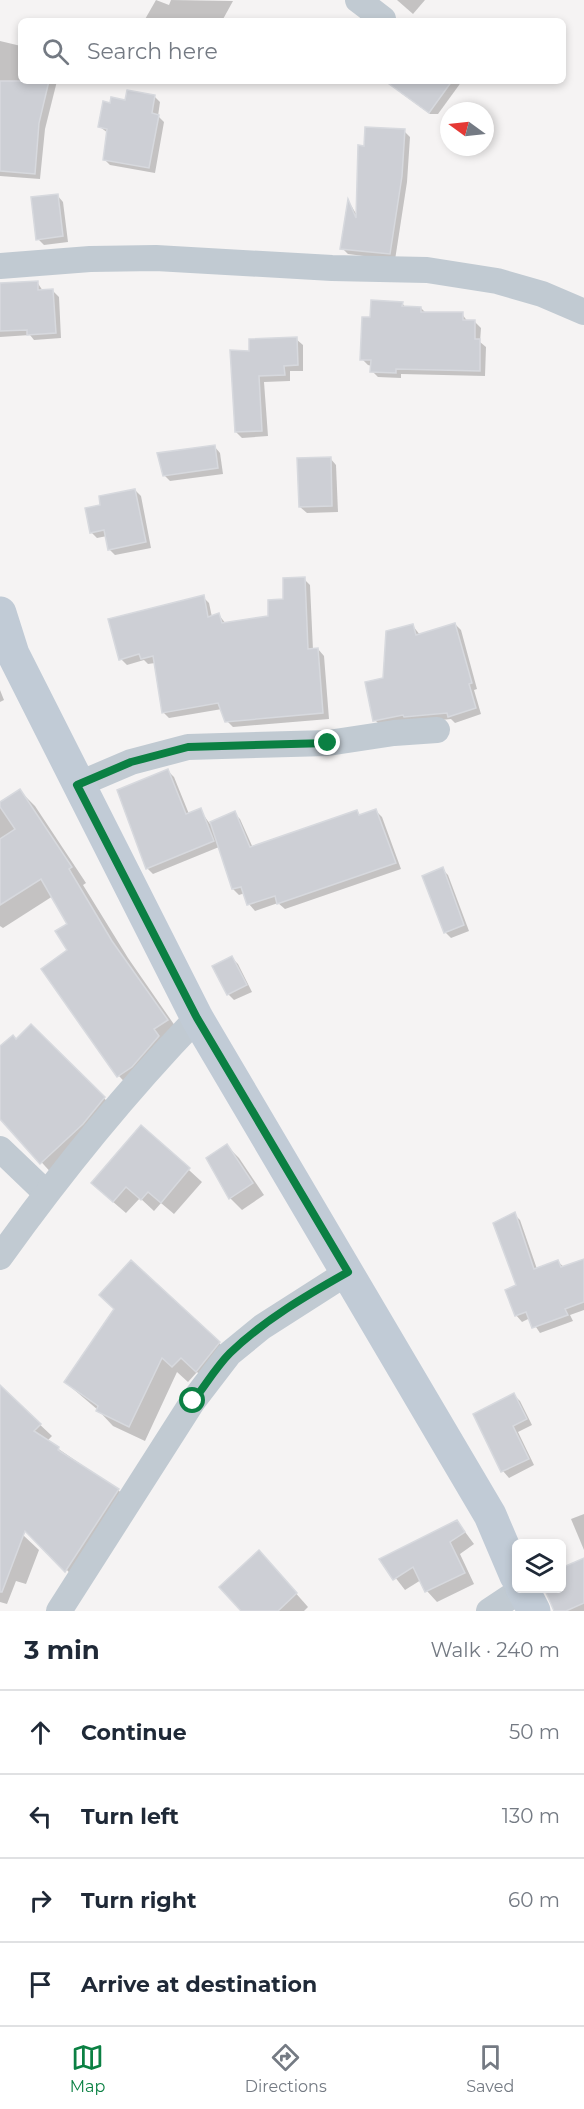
<!DOCTYPE html>
<meta charset="utf-8">
<style>
:root{--surface:#fff;--page:#f2f2f3;--text:#1f2937;--muted:#747a83;--line:#e0e1e3;--accent:#0b8043}
body{margin:0;font-family:Montserrat,sans-serif;background:var(--page);color:var(--text)}
.controls{position:absolute;right:18px;bottom:18px;display:grid;overflow:hidden;border-radius:9px;box-shadow:0 3px 9px #0003}
.controls button{width:54px;height:54px;display:grid;place-items:center;padding:0;border:0;border-bottom:2px solid var(--line);background:var(--surface);color:var(--text);font:30px sans-serif}
.compass{position:absolute;left:440px;top:102px;width:54px;height:54px;border-radius:50%;background:var(--surface);box-shadow:0 3px 9px #0003;rotate:285deg}
.stop{position:absolute;width:18px;height:18px;margin:-14px;border:4px solid #0b8043;border-radius:50%;background:#fff}
.stop.end{background:#0b8043;border-color:#fff;box-shadow:0 2px 6px #0008}
.list{margin:0;padding:0;list-style:none}
h2{display:flex;justify-content:space-between;align-items:center;height:78px;margin:0;padding:0 24px;font-size:26px}
h2 small{font-size:20px;font-weight:400;color:var(--muted)}
.list li{display:grid;grid-template-columns:39px 1fr auto;gap:18px;align-items:center;box-sizing:border-box;height:84px;padding:0 24px;border-top:2px solid var(--line)}
.list b{display:block;font-size:22px;white-space:nowrap}
.list em{font-size:20px;font-style:normal;color:var(--muted)}
.icon{flex:none;width:33px;height:33px;fill:none;stroke:currentColor;stroke-width:2;stroke-linecap:round;stroke-linejoin:round}
.map{position:relative;flex:none;width:584px;height:1611px;overflow:hidden}
.search{position:absolute;background:var(--surface);box-shadow:0 3px 9px #0003;left:18px;right:18px;top:18px;height:66px;display:flex;align-items:center;gap:15px;box-sizing:border-box;padding:0 21px;border-radius:9px;color:var(--muted);font-size:22px}
.sheet{height:414px;background:var(--surface)}
nav{display:flex;justify-content:space-around;align-items:center;box-sizing:border-box;height:84px;border-top:2px solid var(--line);background:var(--surface);font-size:16px;color:var(--muted)}
nav a{display:grid;justify-items:center;gap:3px}
nav .on{color:var(--accent)}
.map>svg:first-child{display:block}
</style>
<div class="map">
<svg width="584" height="1611" viewBox="0 0 584 1611">
<rect width="100%" height="100%" fill="#f5f3f3"/>
<g fill="#0003">
<polygon points="156,0 169,5 171,0 233,1 222,21 144,21"/>
<polygon points="397,0 425,0 413,14"/>
<polygon points="0,41 21,46 21,81 57,81 45,129 40,179 0,176"/>
<polygon points="398,81 462,81 438,114 430,114 401,93 395,87"/>
<polygon points="154,96 160,102 158,116 164,122 155,173 110,165 104,159 108,133 100,127 111,104"/>
<polygon points="404,131 410,137 407,182 395,260 348,254 342,248 349,202 358,217 365,147"/>
<polygon points="57,195 63,202 68,242 44,245 38,239"/>
<polygon points="37,282 43,291 53,291 59,297 61,338 34,340 30,335 0,337 0,284"/>
<polygon points="402,303 406,308 421,308 426,313 462,314 468,322 475,322 481,328 480,342 486,347 485,376 401,374 401,378 378,377 372,371 372,366 368,365 362,359 372,319"/>
<polygon points="296,339 303,345 303,371 290,371 290,381 264,382 268,436 242,438 236,432 251,352"/>
<polygon points="214,446 220,453 223,474 170,481 164,475"/>
<polygon points="330,458 336,465 338,512 307,513 300,507"/>
<polygon points="135,490 141,496 151,548 115,555 109,549 107,536 97,538 91,532 102,506"/>
<polygon points="304,579 310,585 313,650 318,649 324,656 329,719 233,727 227,721 222,709 169,718 163,712 155,663 148,664 144,660 127,665 121,659 203,597 209,603 212,617 219,615 226,624 270,618"/>
<polygon points="455,624 461,630 477,689 474,690 481,714 455,723 451,719 381,726 375,720 385,679 413,626 420,635"/>
<polygon points="0,690 4,700 0,702"/>
<polygon points="168,771 174,777 189,814 200,810 210,824 234,813 240,819 253,848 356,811 361,816 376,811 382,817 401,869 285,909 278,903 255,911 249,904 245,893 239,895 233,889 219,847 153,874 147,868"/>
<polygon points="20,791 35,806 86,883 83,885 128,958 182,1036 134,1092 119,1076 43,969 69,951 69,925 53,896 3,928 0,926 0,802"/>
<polygon points="442,869 448,875 469,931 451,938 445,932"/>
<polygon points="232,958 238,964 252,992 234,1000 228,994"/>
<polygon points="31,1026 119,1113 56,1178 0,1117 0,1048 16,1040"/>
<polygon points="142,1127 202,1182 174,1214 161,1203 154,1211 140,1198 126,1213 105,1195"/>
<polygon points="227,1146 239,1158 264,1195 242,1210 230,1198"/>
<polygon points="514,1214 520,1220 537,1269 558,1262 564,1267 584,1260 584,1310 570,1315 573,1321 540,1333 530,1318 522,1322 516,1315 518,1286"/>
<polygon points="219,1343 234,1359 212,1386 197,1372 188,1382 177,1372 145,1441 113,1426 98,1410 65,1382"/>
<polygon points="2,1389 52,1436 47,1441 118,1490 130,1501 78,1582 0,1497 0,1392"/>
<polygon points="514,1395 520,1401 532,1425 518,1432 534,1465 509,1478 503,1471 475,1415"/>
<polygon points="584,1514 584,1550 571,1519"/>
<polygon points="457,1521 474,1544 460,1554 474,1584 437,1602 427,1591 421,1580 405,1590 381,1559"/>
<polygon points="0,1523 23,1535 39,1550 26,1584 16,1581 7,1604 0,1602"/>
<polygon points="584,1559 584,1611 556,1611 562,1588"/>
<polygon points="271,1565 308,1607 304,1611 243,1611"/>
</g>
<g fill="#cdcfd5" stroke="#d7d9de" stroke-width="1.5">
<polygon points="0,81 49,81 39,123 35,174 0,171"/>
<polygon points="385,81 452,81 429,113"/>
<polygon points="127,90 155,95 152,113 159,115 149,168 103,160 107,129 98,127 103,101 110,103 111,97 125,100"/>
<polygon points="365,127 405,129 402,176 390,254 340,249 348,199 356,218 358,145 364,146"/>
<polygon points="58,194 63,236 36,240 31,197"/>
<polygon points="38,281 38,290 53,289 56,333 27,335 27,330 0,331 0,283"/>
<polygon points="371,300 403,302 402,306 421,307 421,312 463,312 463,320 475,320 475,339 480,339 480,371 396,369 396,373 370,372 371,360 360,360 362,317 370,317"/>
<polygon points="297,337 298,365 284,366 285,375 259,376 262,431 235,432 230,350 249,351 249,339"/>
<polygon points="215,445 218,468 163,476 157,453"/>
<polygon points="331,457 332,506 299,507 297,458"/>
<polygon points="135,489 146,542 108,550 104,530 90,533 85,508 100,505 99,496"/>
<polygon points="305,577 308,649 318,648 323,713 225,722 218,703 162,713 153,656 141,659 139,654 119,660 108,619 204,595 208,617 219,613 222,623 268,616 268,600 283,599 283,578"/>
<polygon points="455,623 472,683 469,684 476,708 448,717 447,713 404,717 403,715 373,721 365,682 383,678 386,631 413,624 416,635"/>
<polygon points="168,769 186,814 201,808 214,841 146,869 117,790"/>
<polygon points="20,789 72,867 69,869 112,941 168,1020 154,1029 159,1036 132,1067 117,1077 41,969 67,950 55,931 67,924 41,879 0,905 0,839 15,829 0,807 0,802"/>
<polygon points="376,809 396,863 277,904 275,896 247,905 241,887 232,889 210,822 235,811 250,847 357,810 359,815"/>
<polygon points="443,867 464,925 444,933 422,876"/>
<polygon points="232,956 247,985 227,995 212,966"/>
<polygon points="31,1024 105,1097 83,1124 40,1164 0,1119 0,1046 13,1035 16,1039"/>
<polygon points="141,1125 190,1168 161,1203 148,1192 141,1200 126,1187 113,1202 91,1183"/>
<polygon points="227,1144 253,1183 229,1199 206,1158"/>
<polygon points="515,1212 534,1269 558,1260 561,1267 584,1259 584,1302 565,1309 568,1315 532,1328 526,1312 515,1316 505,1290 516,1285 493,1223"/>
<polygon points="131,1260 220,1342 196,1372 181,1358 172,1367 162,1358 129,1427 96,1411 98,1406 64,1382 114,1309 99,1295"/>
<polygon points="0,1385 41,1424 34,1431 59,1447 58,1450 119,1489 65,1572 25,1531 2,1592 0,1592"/>
<polygon points="514,1393 527,1419 513,1426 529,1459 501,1472 473,1414"/>
<polygon points="457,1520 465,1532 450,1542 465,1573 425,1592 413,1567 393,1580 379,1559"/>
<polygon points="259,1550 297,1593 278,1611 241,1611 219,1587"/>
<polygon points="584,1558 584,1603 566,1611 554,1611 544,1588 561,1588 561,1568"/>
</g>
<g fill="none" stroke-linecap="round" stroke-linejoin="round">
<g stroke="#c1cad2" stroke-width="26">
<polyline points="358,0 383,19"/>
<polyline points="0,266 90,259 156,258 332,268 427,270 497,281 542,294 584,312"/>
<polyline points="77,785 131,762 188,747 328,743 394,733 437,730"/>
<polyline points="0,1149 46,1193"/>
<path d="M 0,1257 C 60,1173 126,1092 197,1018"/>
<polyline points="59,1611 193,1401 229,1354 262,1327 348,1272"/>
<polyline points="489,1611 522,1589"/>
</g>
<g stroke="#c1cbd6" stroke-width="33">
<polyline points="0,613 13,654 197,1018 490,1515 516,1576"/>
<polyline points="522,1588 534,1611"/>
</g>
</g>
<g fill="none" stroke-linecap="round" stroke-linejoin="round">
<path stroke="#0b8043" stroke-width="8" d="M 193,1401 C 205,1386 216,1367 230,1353 C 264,1320 307,1295 348,1272 L 197,1018 L 77,785 L 131,762 L 188,747 L 328,743"/>
</g>
</svg>
<div class="controls">
<button><svg class="icon" aria-label="layers" viewBox="0 0 24 24"><path d="M12 4l9 5-9 5-9-5zM3 14l9 5 9-5"/></svg></button>
</div>
<svg class="compass" viewBox="-18 -18 36 36"><path d="M0-13l5 13h-10z" fill="#e53935"/><path d="M0 13l5-13h-10z" fill="#747a83"/></svg>
<div class="stop" style="left:193px;top:1401px"></div>
<div class="stop end" style="left:328px;top:743px"></div>
<div class="search"><svg class="icon" aria-label="search" viewBox="0 0 24 24"><circle cx="10" cy="10" r="6"/><path d="M15 15l6 6"/></svg>Search here</div>
</div>
<section class="sheet">
<h2>3 min<small>Walk · 240 m</small></h2>
<ul class="list">
<li><svg class="icon" aria-label="ahead" viewBox="0 0 24 24"><path d="M12 20V5M6 11l6-6 6 6"/></svg><div><b>Continue</b></div><em>50 m</em></li>
<li><svg class="icon" aria-label="left" viewBox="0 0 24 24"><path d="M17 20v-9H6M10 6l-5 5 5 5"/></svg><div><b>Turn left</b></div><em>130 m</em></li>
<li><svg class="icon" aria-label="right" viewBox="0 0 24 24"><path d="M7 20v-9h11M14 6l5 5-5 5"/></svg><div><b>Turn right</b></div><em>60 m</em></li>
<li><svg class="icon" aria-label="arrive" viewBox="0 0 24 24"><path d="M6 21V4h12l-3 4 3 4H6"/></svg><div><b>Arrive at destination</b></div></li>
</ul>
</section>
<nav>
<a class="on"><svg class="icon" aria-label="map" viewBox="0 0 24 24"><path d="M3 6l6-2 6 2 6-2v14l-6 2-6-2-6 2zM9 4v14M15 6v14"/></svg>Map</a>
<a><svg class="icon" aria-label="directions" viewBox="0 0 24 24"><path d="M12 3l9 9-9 9-9-9zM9 14v-3h6M13 9l2 2-2 2"/></svg>Directions</a>
<a><svg class="icon" aria-label="saved" viewBox="0 0 24 24"><path d="M7 4h10v16l-5-4-5 4z"/></svg>Saved</a>
</nav>
